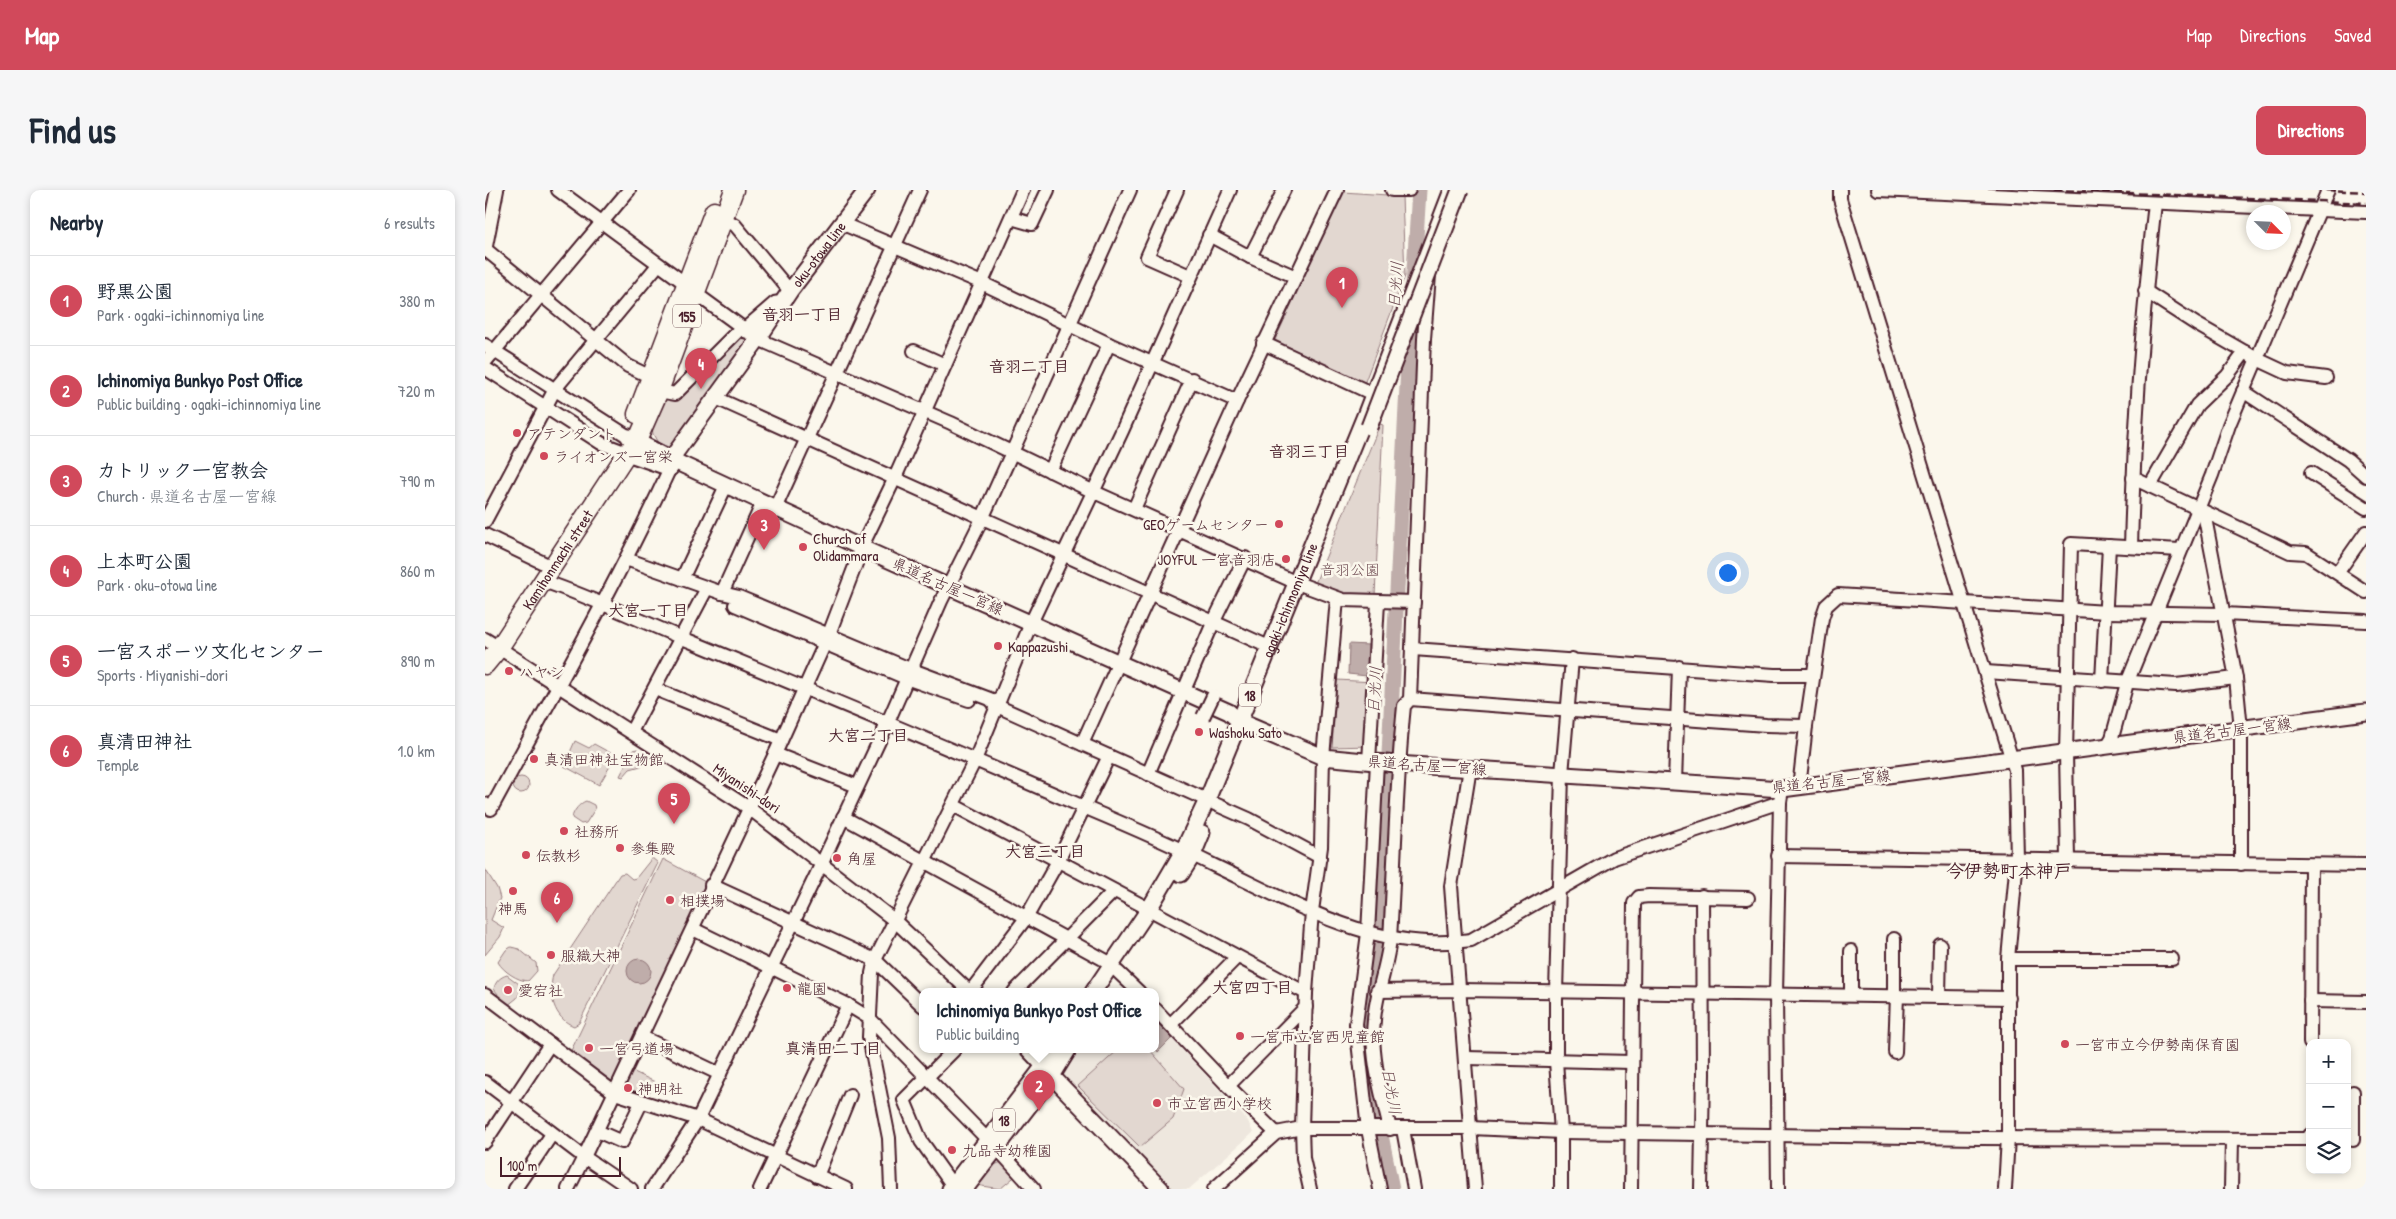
<!DOCTYPE html>
<meta charset="utf-8">
<style>
:root{--surface:#fff;--page:#f6f6f7;--text:#1f2937;--muted:#747a83;--line:#e0e1e3;--accent:#d1495b}
body{margin:0;font-family:"Patrick Hand","Klee One",sans-serif;background:var(--page);color:var(--text)}
.controls{position:absolute;right:15px;bottom:15px;display:grid;overflow:hidden;border-radius:10px;box-shadow:0 2px 8px #0003}
.controls button{width:45px;height:45px;display:grid;place-items:center;padding:0;border:0;border-bottom:1px solid var(--line);background:var(--surface);color:var(--text);font:25px sans-serif}
.compass{position:absolute;left:1761px;top:15px;width:45px;height:45px;border-radius:50%;background:var(--surface);box-shadow:0 2px 8px #0003;rotate:114deg}
.scale{position:absolute;left:15px;bottom:12px;width:121px;box-sizing:border-box;padding-left:5px;border:2px solid #4a1f2b;border-top:0;font-size:14px;line-height:18px;white-space:nowrap;color:#4a1f2b;-webkit-text-stroke:4px #fbf7ec;paint-order:stroke}
.you{position:absolute;left:1242px;top:382px;width:18px;height:18px;margin:-12px;border:4px solid #fff;border-radius:50%;background:#1a73e8;box-shadow:0 0 0 8px #1a73e833}
.badge{display:grid;place-items:center;width:32px;height:32px;border-radius:50%;background:var(--accent);color:#fff;font-size:16px;font-weight:700}
.pin{position:absolute;translate:-50% -41px;filter:drop-shadow(0 1px 2px #0008)}
.pin::after{content:'';position:absolute;top:26px;width:18px;height:15px;background:inherit;clip-path:polygon(0 0,100% 0,50% 100%)}
.popup{position:absolute;left:434px;top:798px;width:240px;height:65px;box-sizing:border-box;display:grid;place-content:center;border-radius:10px;background:var(--surface);filter:drop-shadow(0 1px 4px #0005);font-size:16px;white-space:nowrap;color:var(--muted)}
.popup b{font-size:19px;color:var(--text)}
.popup::after{content:'';position:absolute;left:50%;top:100%;margin-left:-10px;border:10px solid transparent;border-top-color:var(--surface)}
.list{margin:0;padding:0;list-style:none}
h2{display:flex;justify-content:space-between;align-items:center;height:65px;margin:0;padding:0 20px;font-size:21px}
h2 small{font-size:16px;font-weight:400;color:var(--muted)}
.list li{display:grid;grid-template-columns:32px 1fr auto;gap:15px;align-items:center;box-sizing:border-box;height:90px;padding:0 20px;border-top:1px solid var(--line)}
.list b{display:block;font-size:19px;white-space:nowrap}
.list p{margin:0;font-size:16px;white-space:nowrap;color:var(--muted)}
.list em{font-size:16px;font-style:normal;color:var(--muted)}
.icon{flex:none;width:28px;height:28px;fill:none;stroke:currentColor;stroke-width:2;stroke-linecap:round;stroke-linejoin:round}
.map{position:relative;flex:none;width:1881px;height:999px;overflow:hidden;border-radius:10px}
header{display:flex;align-items:center;gap:30px;box-sizing:border-box;height:70px;padding:0 25px;background:var(--accent);color:#fff}
header strong{font-size:24px}
nav{display:flex;gap:28px;margin-inline-start:auto;font-size:18px}
.intro{display:flex;align-items:center;justify-content:space-between;box-sizing:border-box;height:120px;padding:0 30px}
h1{margin:0;font-size:35px}
.button{padding:12px 22px;border-radius:10px;background:var(--accent);color:#fff;font-size:18px;font-weight:700}
main{display:flex;gap:30px;padding:0 30px}
aside{flex:1;background:var(--surface);border-radius:10px;box-shadow:0 2px 8px #0003}
.map>svg:first-child{display:block}
</style>
<header>
<strong>Map</strong>
<nav><a>Map</a><a>Directions</a><a>Saved</a></nav>
</header>
<div class="intro"><h1>Find us</h1><a class="button">Directions</a></div>
<main>
<aside>
<h2>Nearby<small>6 results</small></h2>
<ul class="list">
<li><span class="badge">1</span><div><b>野黒公園</b><p>Park · ogaki-ichinnomiya line</p></div><em>380 m</em></li>
<li><span class="badge">2</span><div><b>Ichinomiya Bunkyo Post Office</b><p>Public building · ogaki-ichinnomiya line</p></div><em>720 m</em></li>
<li><span class="badge">3</span><div><b>カトリック一宮教会</b><p>Church · 県道名古屋一宮線</p></div><em>790 m</em></li>
<li><span class="badge">4</span><div><b>上本町公園</b><p>Park · oku-otowa line</p></div><em>860 m</em></li>
<li><span class="badge">5</span><div><b>一宮スポーツ文化センター</b><p>Sports · Miyanishi-dori</p></div><em>890 m</em></li>
<li><span class="badge">6</span><div><b>真清田神社</b><p>Temple</p></div><em>1.0 km</em></li>
</ul>
</aside>
<div class="map">
<svg width="1881" height="999" viewBox="0 0 1881 999">
<rect width="100%" height="100%" fill="#fbf7ec"/>
<filter id="ink" filterUnits="userSpaceOnUse"><feTurbulence type="fractalNoise" baseFrequency=".02" numOctaves="2"/><feDisplacementMap in="SourceGraphic" scale="10" xChannelSelector="R" yChannelSelector="G"/><feConvolveMatrix kernelMatrix="1 2 1 2 8 2 1 2 1" color-interpolation-filters="sRGB"/></filter>
<g filter="url(#ink)">
<polygon fill="#eee7de" points="670,831 763,931 768,943 704,999 680,999 576,889 576,880 589,860 670,860"/>
<g fill="#e2d7d0" stroke="#967b7e">
<polygon points="858,2 917,6 920,86 879,194 790,150"/>
<polygon points="255,145 263,145 265,151 186,258 173,253 168,244 167,238 179,208"/>
<polygon points="895,234 898,235 890,406 853,405 829,396"/>
<polygon points="852,490 889,492 885,556 847,557"/>
<polygon points="90,551 104,558 109,554 131,566 114,595 79,576"/>
<polygon points="152,559 160,566 156,576 145,579 138,587 135,586 148,560"/>
<circle cx="36" cy="595" r="8"/>
<path d="M 101,611 L 109,615 L 110,619 L 101,633 L 96,634 L 87,628 C 88,621 95,613 101,611 Z"/>
<path d="M 167,668 L 173,673 L 94,833 L 89,836 C 69,829 63,804 68,785 L 135,684 L 140,683 L 147,689 L 151,688 Z"/>
<polygon points="178,669 222,693 129,895 84,865"/>
<polygon points="0,679 12,698 15,708 6,730 19,738 15,747 0,765"/>
<path d="M 26,757 L 34,759 L 51,773 L 52,781 L 43,791 C 33,791 18,781 13,772 L 21,760 Z"/>
<path d="M 22,785 L 38,797 L 32,808 L 22,816 L 11,808 L 13,804 L 9,799 C 10,792 15,787 22,785 Z"/>
<polygon points="633,860 665,860 699,899 688,929 655,957 593,896"/>
<polygon points="145,880 170,892 164,903 160,901 157,911 135,902"/>
<polygon points="521,970 534,983 515,999 491,995 507,976"/>
</g>
<g fill="#bfadaa" stroke="#907477">
<polygon points="864,454 884,455 882,486 863,484"/>
<circle cx="154" cy="781" r="12"/>
<polygon points="670,831 687,848 673,862 670,858"/>
</g>
<g fill="none" stroke-linecap="round" stroke-linejoin="round">
<g stroke="#bfadaa" stroke-width="15">
<polyline points="928,97 934,0"/>
<polyline points="907,999 885,891 879,844 897,707 925,135"/>
</g>
<g stroke="#4a1f2b" stroke-width="16">
<g id="minor">
<polyline points="73,0 201,94"/>
<polyline points="692,0 662,67 705,86"/>
<polyline points="907,0 924,0"/>
<polyline points="1355,0 1355,9 1530,580 1532,669 1523,769 1523,947 1520,999"/>
<polyline points="1393,0 1881,22"/>
<polyline points="238,28 250,35 305,101"/>
<polyline points="526,28 547,34 563,0"/>
<polyline points="358,34 497,93 624,154 752,211"/>
<polyline points="724,45 765,67 809,86"/>
<polyline points="0,59 143,176 166,187"/>
<polyline points="0,61 12,0"/>
<polyline points="765,67 799,0"/>
<polyline points="1660,101 1711,134 1772,169 1802,183 1841,188"/>
<polyline points="210,103 273,149 466,233 607,301 812,393 858,410 929,412"/>
<polyline points="778,153 888,204"/>
<polyline points="0,155 144,247"/>
<polyline points="429,161 460,175"/>
<polyline points="0,172 144,0"/>
<polyline points="0,178 116,253 142,263"/>
<polyline points="174,201 190,204 257,137"/>
<polyline points="1758,201 1863,270 1881,286"/>
<polyline points="231,208 784,457"/>
<polyline points="565,281 624,154"/>
<polyline points="1826,283 1881,318"/>
<polyline points="1648,288 1805,362 1821,363 1881,402"/>
<polyline points="1665,296 1712,215 1742,186 1760,162"/>
<polyline points="649,319 707,189"/>
<polyline points="1719,323 1751,488 1756,539 1756,674"/>
<polyline points="287,325 435,0"/>
<polyline points="0,331 70,199 173,75"/>
<polyline points="0,345 67,377"/>
<path d="M 1646,357 C 1649,242 1657,127 1670,13"/>
<polyline points="141,369 237,403 254,407 425,479 505,509 512,516 722,610"/>
<polyline points="1853,382 1881,342"/>
<polyline points="197,389 238,302"/>
<path d="M 58,391 C 109,408 157,432 207,452 C 339,506 471,561 601,618 C 644,636 688,655 730,676 C 810,714 894,764 986,750 L 1129,668 L 1295,612 L 1297,599"/>
<polyline points="237,403 275,319"/>
<polyline points="250,415 421,488 484,510"/>
<polyline points="0,449 264,618 409,730 485,802 541,728 573,671 624,566"/>
<polyline points="928,459 1289,485 1328,485"/>
<polyline points="1501,482 1691,495 1751,488"/>
<polyline points="1617,491 1624,356"/>
<polyline points="170,499 296,550"/>
<polyline points="925,509 1281,535 1321,536"/>
<polyline points="146,542 222,398"/>
<polyline points="597,554 752,211 852,0"/>
<polyline points="1622,556 1627,548 1642,493 1727,285 1744,235 1843,0"/>
<polyline points="290,564 372,596"/>
<polyline points="884,572 893,412"/>
<polyline points="892,572 883,743 871,834 883,939 895,999"/>
<polyline points="985,578 966,696 990,999"/>
<polyline points="663,584 728,433 760,368"/>
<polyline points="1190,592 1194,477"/>
<polyline points="1314,598 1321,536 1337,428 1341,416 1353,405 1622,422 1739,424 1881,431"/>
<path d="M 0,614 L 6,619 C 67,506 131,395 185,278"/>
<polyline points="730,614 764,629 835,667"/>
<polyline points="468,615 664,719"/>
<polyline points="358,627 627,774"/>
<polyline points="1293,666 1881,675"/>
<polyline points="1583,670 1581,562 1586,354 1695,360"/>
<polyline points="226,695 390,770 438,816"/>
<polyline points="671,723 821,803"/>
<polyline points="208,739 363,815 384,828 503,950"/>
<polyline points="1523,769 1687,769"/>
<polyline points="633,782 654,802"/>
<polyline points="892,801 975,800 1524,808"/>
<polyline points="529,802 629,701"/>
<polyline points="0,805 130,903 213,929 361,999"/>
<polyline points="1366,805 1366,761"/>
<polyline points="1409,805 1409,749"/>
<polyline points="1454,806 1455,755"/>
<polyline points="1825,811 1881,812"/>
<polyline points="670,819 743,896 791,943"/>
<polyline points="686,834 752,767"/>
<polyline points="157,847 235,884"/>
<polyline points="1825,853 1826,675"/>
<polyline points="542,860 559,878"/>
<polyline points="1410,862 1412,805"/>
<polyline points="981,868 1146,872"/>
<polyline points="0,892 99,967 290,564 344,444 380,350 409,290 538,0"/>
<polyline points="743,896 821,817"/>
<path d="M 905,939 C 897,905 885,866 889,830 C 891,802 903,774 905,748 C 910,671 911,593 919,516 L 925,509 L 939,149 L 944,85"/>
<polyline points="918,939 929,999"/>
<polyline points="112,941 137,952 157,911"/>
<polyline points="1868,950 1868,902"/>
<polyline points="0,952 65,854"/>
<polyline points="511,957 549,999"/>
<polyline points="332,986 365,905"/>
<polyline points="468,996 436,951 419,910 469,860"/>
<polyline points="30,999 67,944"/>
<polyline points="83,999 99,967 146,999"/>
<polyline points="167,999 213,929 337,673 402,534 456,411 497,329 645,0"/>
<polyline points="275,999 363,815"/>
<polyline points="406,999 404,948 384,847 387,783 390,770 490,570 546,433 637,241 745,0"/>
<polyline points="729,999 791,943 817,938 986,938 1076,942 1495,948 1825,949 1825,945"/>
<polyline points="825,999 818,968 817,938 821,803 827,721 836,657 838,567 852,409"/>
<polyline points="1076,999 1076,942 1071,871 1071,802 1077,584 1087,469"/>
<polyline points="1146,999 1149,713 1154,707 1164,706 1263,708"/>
<polyline points="1216,999 1218,884 1217,706"/>
<polyline points="1293,999 1291,804 1295,612"/>
<polyline points="1746,999 1747,949"/>
</g>
</g>
<g stroke="#4a1f2b" stroke-width="19">
<g id="major">
<polyline points="261,140 291,114"/>
<polyline points="144,247 187,270 377,358 744,522 754,531 763,535 838,567 911,574 1297,599 1881,522"/>
<polyline points="142,263 185,278"/>
<path id="s1" d="M 185,278 L 191,262 L 273,149 L 305,101 L 382,0"/>
<polyline points="696,684 708,665 717,643"/>
<path id="s2" d="M 608,802 L 664,719 L 698,661 L 722,610 L 881,223 L 967,0"/>
<polyline points="560,879 676,999"/>
<polyline points="465,999 571,860"/>
<polyline points="480,999 567,886 583,860"/>
</g>
</g>
<g stroke="#4a1f2b" stroke-width="21">
<g id="highway">
<polyline points="152,224 229,21"/>
<path id="s3" d="M 0,475 L 14,458 L 142,263 L 152,251 L 174,201 L 249,0"/>
</g>
</g>
<use href="#minor" stroke="#fbf7ec" stroke-width="12"/>
<use href="#major" stroke="#fbf7ec" stroke-width="15"/>
<use href="#highway" stroke="#fbf7ec" stroke-width="18"/>
<g stroke="#4a1f2b" stroke-width="2.5" stroke-dasharray="8 4" stroke-linecap="butt">
<polyline points="1569,0 1881,13"/>
<polyline points="1841,0 1881,2"/>
</g>
<g stroke="#4a1f2b" stroke-width="16" stroke-linecap="butt">
<polyline id="minor-bridge" points="718,527 728,506"/>
</g>
<g stroke="#4a1f2b" stroke-width="19" stroke-linecap="butt">
<polyline id="major-bridge" points="884,237 975,0"/>
</g>
<use href="#minor-bridge" stroke="#fbf7ec" stroke-width="12"/>
<use href="#major-bridge" stroke="#fbf7ec" stroke-width="15"/>
</g>
</g>
<g fill="#d1495b" stroke="#fbf7ec" stroke-width="2">
<circle cx="32" cy="243" r="5"/>
<circle cx="59" cy="266" r="5"/>
<circle cx="794" cy="334" r="5"/>
<circle cx="318" cy="357" r="5"/>
<circle cx="801" cy="369" r="5"/>
<circle cx="513" cy="456" r="5"/>
<circle cx="24" cy="481" r="5"/>
<circle cx="714" cy="542" r="5"/>
<circle cx="49" cy="569" r="5"/>
<circle cx="79" cy="641" r="5"/>
<circle cx="135" cy="658" r="5"/>
<circle cx="41" cy="665" r="5"/>
<circle cx="352" cy="668" r="5"/>
<circle cx="28" cy="701" r="5"/>
<circle cx="185" cy="710" r="5"/>
<circle cx="66" cy="765" r="5"/>
<circle cx="302" cy="798" r="5"/>
<circle cx="23" cy="800" r="5"/>
<circle cx="755" cy="846" r="5"/>
<circle cx="1580" cy="854" r="5"/>
<circle cx="104" cy="858" r="5"/>
<circle cx="143" cy="898" r="5"/>
<circle cx="672" cy="913" r="5"/>
<circle cx="467" cy="960" r="5"/>
</g>
<g text-anchor="middle" dominant-baseline="central" stroke-width="5" stroke-linejoin="round" paint-order="stroke">
<g fill="#fbf7ec" stroke="#7f6065" stroke-width="1">
<rect x="188" y="114.5" width="28" height="23" rx="4"/>
<rect x="754" y="493.5" width="22" height="23" rx="4"/>
<rect x="508" y="918.5" width="22" height="23" rx="4"/>
</g>
<g font-size="14" font-weight="bold" fill="#4a1f2b">
<text x="202" y="126">155</text>
<text x="765" y="505">18</text>
<text x="519" y="930">18</text>
</g>
<g font-size="15" fill="#4a1f2b" stroke="#fbf7ec">
<text stroke="none"><textPath href="#s1" startOffset="261">oku-otowa line</textPath></text>
<text stroke="none"><textPath href="#s3" startOffset="128">Kamihonmachi street</textPath></text>
<text transform="translate(463 396) rotate(24)">県道名古屋一宮線</text>
<text stroke="none"><textPath href="#s2" startOffset="440">ogaki-ichinnomiya line</textPath></text>
<text transform="translate(1747 540) rotate(-7)">県道名古屋一宮線</text>
<text transform="translate(942 575) rotate(4)">県道名古屋一宮線</text>
<text transform="translate(1346 591) rotate(-6)">県道名古屋一宮線</text>
<text transform="translate(262 598) rotate(34)">Miyanishi-dori</text>
</g>
<g font-size="15" fill="#4a1f2b" stroke="#fbf7ec" text-anchor="start">
<text x="42" y="243">アテンダント</text>
<text x="69" y="266">ライオンズ一宮栄</text>
<text x="784" y="334" text-anchor="end">GEOゲームセンター</text>
<text x="328" y="348">Church of<tspan x="328" dy="17">Olidammara</tspan></text>
<text x="791" y="369" text-anchor="end">JOYFUL 一宮音羽店</text>
<text x="523" y="456">Kappazushi</text>
<text x="34" y="481">ハヤシ</text>
<text x="724" y="542">Washoku Sato</text>
<text x="59" y="569">真清田神社宝物館</text>
<text x="89" y="641">社務所</text>
<text x="145" y="658">参集殿</text>
<text x="51" y="665">伝教杉</text>
<text x="362" y="668">角屋</text>
<text x="195" y="710">相撲場</text>
<text x="28" y="718" text-anchor="middle">神馬</text>
<text x="76" y="765">服織大神</text>
<text x="312" y="798">龍園</text>
<text x="33" y="800">愛宕社</text>
<text x="765" y="846">一宮市立宮西児童館</text>
<text x="1590" y="854">一宮市立今伊勢南保育園</text>
<text x="114" y="858">一宮弓道場</text>
<text x="153" y="898">神明社</text>
<text x="682" y="913">市立宮西小学校</text>
<text x="477" y="960">九品寺幼稚園</text>
</g>
<g font-size="15" fill="#704d54" stroke="#fbf7ec">
<text x="865" y="379">音羽公園</text>
</g>
<g font-size="16" font-style="italic" fill="#6d4a51" stroke="#fbf7ec">
<text transform="translate(910 95) rotate(-86)">日光川</text>
<text transform="translate(889 500) rotate(-87)">日光川</text>
<text transform="translate(907 901) rotate(80)">日光川</text>
</g>
<g font-size="16" font-weight="bold" fill="#4a1f2b" stroke="#fbf7ec">
<text x="317" y="124">音羽一丁目</text>
<text x="544" y="176">音羽二丁目</text>
<text x="824" y="261">音羽三丁目</text>
<text x="163" y="420">大宮一丁目</text>
<text x="383" y="545">大宮二丁目</text>
<text x="560" y="661">大宮三丁目</text>
<text x="767" y="797">大宮四丁目</text>
<text x="348" y="858">真清田二丁目</text>
</g>
<g font-size="18" font-weight="bold" fill="#4a1f2b" stroke="#fbf7ec">
<text x="1524" y="680">今伊勢町本神戸</text>
</g>
</g>
</svg>
<div class="controls">
<button>+</button>
<button>−</button>
<button><svg class="icon" aria-label="layers" viewBox="0 0 24 24"><path d="M12 4l9 5-9 5-9-5zM3 14l9 5 9-5"/></svg></button>
</div>
<svg class="compass" viewBox="-18 -18 36 36"><path d="M0-13l5 13h-10z" fill="#e53935"/><path d="M0 13l5-13h-10z" fill="#747a83"/></svg>
<div class="scale">100 m</div>
<div class="you"></div>
<div class="pin badge" style="left:857px;top:118px">1</div>
<div class="pin badge" style="left:554px;top:921px">2</div>
<div class="popup"><b>Ichinomiya Bunkyo Post Office</b>Public building</div>
<div class="pin badge" style="left:279px;top:360px">3</div>
<div class="pin badge" style="left:216px;top:199px">4</div>
<div class="pin badge" style="left:189px;top:634px">5</div>
<div class="pin badge" style="left:72px;top:733px">6</div>
</div>
</main>
